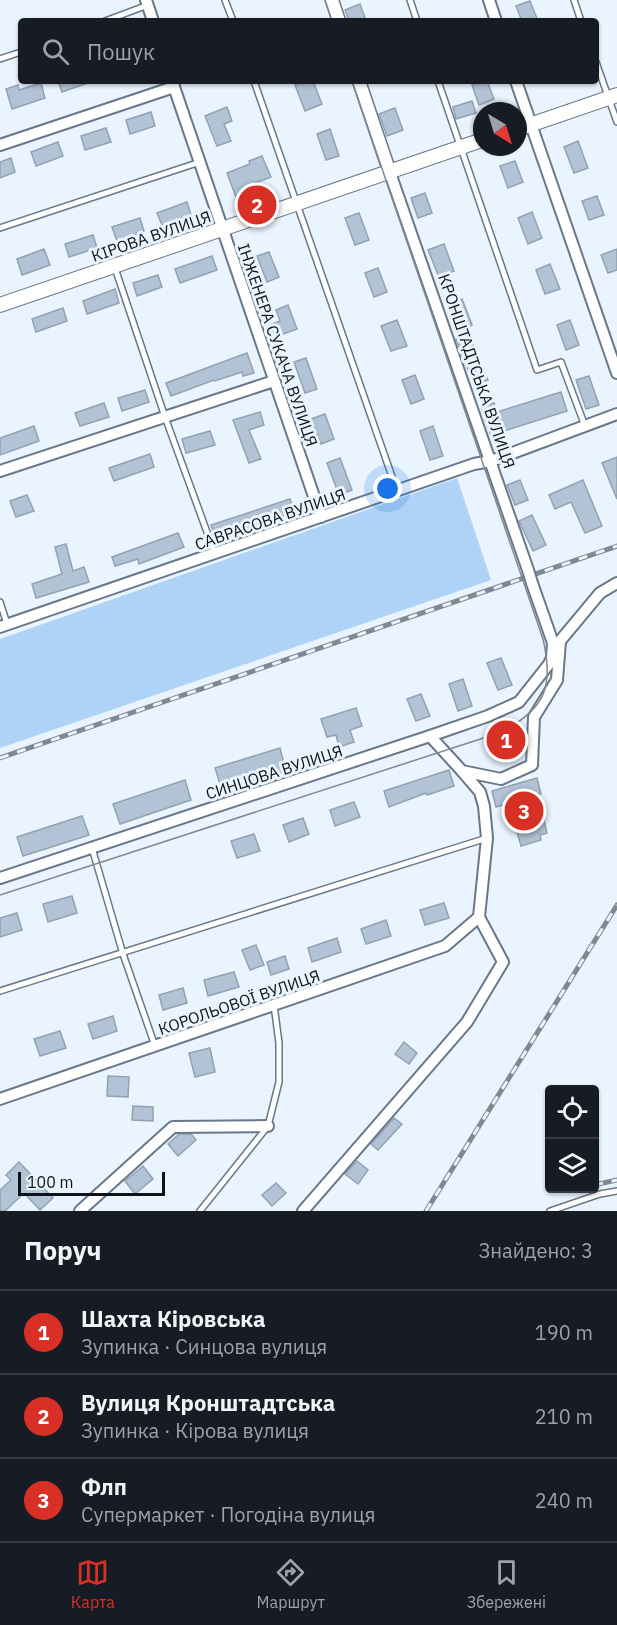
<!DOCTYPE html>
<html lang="uk">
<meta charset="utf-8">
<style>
:root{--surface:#171b24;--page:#20242c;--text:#f1f3f6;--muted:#9ea1a6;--line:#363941;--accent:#d93025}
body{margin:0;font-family:"IBM Plex Sans",sans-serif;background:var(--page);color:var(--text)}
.controls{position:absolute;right:18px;bottom:18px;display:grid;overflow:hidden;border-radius:6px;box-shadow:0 2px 4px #0004}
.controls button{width:54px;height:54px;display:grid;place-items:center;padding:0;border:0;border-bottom:2px solid var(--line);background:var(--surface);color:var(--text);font:30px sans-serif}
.compass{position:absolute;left:473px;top:102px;width:54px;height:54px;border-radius:50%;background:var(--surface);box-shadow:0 2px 4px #0004;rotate:142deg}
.scale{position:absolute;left:18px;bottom:15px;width:147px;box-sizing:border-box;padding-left:6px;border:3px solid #0d1319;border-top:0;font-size:16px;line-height:21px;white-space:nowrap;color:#0d1319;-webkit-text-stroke:4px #e9f4ff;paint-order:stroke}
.you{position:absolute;left:388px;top:489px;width:21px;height:21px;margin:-15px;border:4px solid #fff;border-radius:50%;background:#1a73e8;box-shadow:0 0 0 9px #1a73e833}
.badge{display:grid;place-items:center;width:39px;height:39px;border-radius:50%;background:var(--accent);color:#fff;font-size:20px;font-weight:700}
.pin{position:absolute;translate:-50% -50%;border:3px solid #fff;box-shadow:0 2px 6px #0006}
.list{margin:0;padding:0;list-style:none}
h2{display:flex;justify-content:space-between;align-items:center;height:78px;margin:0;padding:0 24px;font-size:26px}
h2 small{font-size:20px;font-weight:400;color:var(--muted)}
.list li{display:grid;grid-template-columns:39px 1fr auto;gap:18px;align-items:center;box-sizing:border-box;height:84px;padding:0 24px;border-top:2px solid var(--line)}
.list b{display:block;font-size:22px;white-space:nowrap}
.list p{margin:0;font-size:20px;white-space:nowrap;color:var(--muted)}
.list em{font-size:20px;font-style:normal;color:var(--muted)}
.icon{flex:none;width:33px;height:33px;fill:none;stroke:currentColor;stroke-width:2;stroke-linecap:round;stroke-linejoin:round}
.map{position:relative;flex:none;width:617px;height:1211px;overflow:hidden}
.search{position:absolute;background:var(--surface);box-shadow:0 2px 4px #0004;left:18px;right:18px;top:18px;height:66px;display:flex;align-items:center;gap:15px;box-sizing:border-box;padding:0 21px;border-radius:6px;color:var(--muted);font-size:22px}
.sheet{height:330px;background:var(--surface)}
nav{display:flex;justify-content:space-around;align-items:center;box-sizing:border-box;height:84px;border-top:2px solid var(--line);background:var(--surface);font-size:16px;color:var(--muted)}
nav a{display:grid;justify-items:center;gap:3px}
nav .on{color:var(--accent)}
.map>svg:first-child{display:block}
</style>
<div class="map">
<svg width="617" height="1211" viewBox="0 0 617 1211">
<rect width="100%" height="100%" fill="#e9f4ff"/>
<polygon fill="#afd2f7" points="457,478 491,580 0,748 0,639"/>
<g fill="#b1c3d4" stroke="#91a2b3" stroke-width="1.5">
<polygon points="530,1 538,21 522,21 516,6"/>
<polygon points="360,4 366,21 349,21 345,10"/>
<polygon points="58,81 91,81 91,82 62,92"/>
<polygon points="305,81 313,81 322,104 305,111 295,85"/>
<polygon points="482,81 487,81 494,99 479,105 472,85"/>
<polygon points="41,83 45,98 12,109 6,89 18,85 19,90"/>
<polygon points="472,101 476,113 456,119 453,107"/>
<polygon points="227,107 232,121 224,124 231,141 217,146 205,116"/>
<polygon points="395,108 403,130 387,136 379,114"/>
<polygon points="151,112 155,126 130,134 126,120"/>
<polygon points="106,128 111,142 85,150 81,136"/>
<polygon points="330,129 339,156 326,160 317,134"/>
<polygon points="578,141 588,168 574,173 564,147"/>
<polygon points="58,142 63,156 36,166 31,152"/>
<polygon points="262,156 271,177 247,186 251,195 237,200 227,173 250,164 249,161"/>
<polygon points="11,158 15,172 0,178 0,162"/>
<polygon points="515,161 523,182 508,188 500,166"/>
<polygon points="425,193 432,213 418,218 411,198"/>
<polygon points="597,196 604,215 589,220 582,201"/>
<polygon points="187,202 191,215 162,225 157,213"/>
<polygon points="532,212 542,238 528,244 518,218"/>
<polygon points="359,213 369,240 355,245 345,218"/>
<polygon points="140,218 144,231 117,241 112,227"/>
<polygon points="93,235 97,248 69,257 65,244"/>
<polygon points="444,244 454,271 439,277 428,250"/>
<polygon points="44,249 50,265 22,275 17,259"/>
<polygon points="617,249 617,270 608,273 601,255"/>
<polygon points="269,252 279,277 267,282 257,256"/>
<polygon points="212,256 217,270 180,283 175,269"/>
<polygon points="550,264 560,289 545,294 536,270"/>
<polygon points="378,268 387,292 374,297 365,273"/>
<polygon points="158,275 162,287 137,296 133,283"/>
<polygon points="115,289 119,303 87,314 83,301"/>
<polygon points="462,299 472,325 466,328 488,380 474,385 456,339 459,338 447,305"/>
<polygon points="288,305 297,329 272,338 267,326 280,321 276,310"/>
<polygon points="63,308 67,321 36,332 32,319"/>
<polygon points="397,320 407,346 391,351 381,326"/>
<polygon points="570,320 579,345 566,350 557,325"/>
<polygon points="247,353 254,373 243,376 242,372 215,381 214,380 171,396 166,383"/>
<polygon points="306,358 317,389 305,393 294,362"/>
<polygon points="415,375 424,399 411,404 402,380"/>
<polygon points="589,376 599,405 586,409 576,380"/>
<polygon points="145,390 149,402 122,411 118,398"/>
<polygon points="561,392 567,411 504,431 505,434 492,439 481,407 494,403 497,412"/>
<polygon points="104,403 109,417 80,426 75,413"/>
<polygon points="260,412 264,425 249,430 261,459 249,463 233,420"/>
<polygon points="325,414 334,439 321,444 311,419"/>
<polygon points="34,426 39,441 0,455 0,438"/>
<polygon points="433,426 443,456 430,460 420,431"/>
<polygon points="210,431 215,445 186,453 182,439"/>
<polygon points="150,454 154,467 114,481 109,468"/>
<polygon points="617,457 617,499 602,463"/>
<polygon points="340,458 352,490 339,495 327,463"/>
<polygon points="520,480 528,500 515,505 507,485"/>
<polygon points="583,480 602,526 585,533 571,502 555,509 549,495"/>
<polygon points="27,495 34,511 16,517 10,501"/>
<polygon points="290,499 294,512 216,538 211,525"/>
<polygon points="532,515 546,545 533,551 519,521"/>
<polygon points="178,533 184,547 139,564 138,559 115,566 112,557"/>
<polygon points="66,544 73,571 84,567 89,582 36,598 32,584 62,574 55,547"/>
<polygon points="501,658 512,685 498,690 487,663"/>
<polygon points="463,679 472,706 458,711 449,684"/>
<polygon points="421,694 430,716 416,721 407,699"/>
<polygon points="356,708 362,726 350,730 354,742 339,747 336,735 327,737 321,719"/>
<polygon points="280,748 286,771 222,790 215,768"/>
<polygon points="449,770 454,786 427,795 426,793 389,807 384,791"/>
<polygon points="537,778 541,794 529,797 536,823 544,821 547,833 540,835 541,840 521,846 509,803 496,807 492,791"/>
<polygon points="185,780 191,800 120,824 113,804"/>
<polygon points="354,802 360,817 335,826 330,810"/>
<polygon points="82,816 89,835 23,856 17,837"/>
<polygon points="303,818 309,834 289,842 283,825"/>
<polygon points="254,834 260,851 237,858 231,841"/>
<polygon points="72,896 77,913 48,922 43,904"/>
<polygon points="444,903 449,918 425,925 420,910"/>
<polygon points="17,913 22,930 0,937 0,918"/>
<polygon points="386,920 391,936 366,944 361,929"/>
<polygon points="337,938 341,952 312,962 308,948"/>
<polygon points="256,945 264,965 250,970 242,950"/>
<polygon points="285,956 289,969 271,975 267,962"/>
<polygon points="234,972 239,987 208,996 204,980"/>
<polygon points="183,988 187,1003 163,1010 159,995"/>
<polygon points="113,1016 117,1031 93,1039 88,1024"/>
<polygon points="60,1031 66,1048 40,1056 34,1039"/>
<polygon points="404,1042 417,1053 409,1064 395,1054"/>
<polygon points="210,1048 215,1072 195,1077 189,1053"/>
<polygon points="108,1076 129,1077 128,1097 107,1096"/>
<polygon points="133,1106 153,1107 153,1121 132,1120"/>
<polygon points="394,1118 402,1124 378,1150 371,1144"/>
<polygon points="179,1134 191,1134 196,1140 178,1156 168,1144"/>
<polygon points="357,1161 368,1170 358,1184 345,1174"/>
<polygon points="19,1162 53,1198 40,1210 24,1193 5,1211 0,1211 0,1190 11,1180 6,1175"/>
<polygon points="143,1166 153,1179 135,1194 125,1181"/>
<polygon points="276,1183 286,1193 272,1206 262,1195"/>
</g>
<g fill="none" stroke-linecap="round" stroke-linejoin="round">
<g stroke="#687889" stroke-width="8">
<g id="service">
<polyline points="225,0 233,21"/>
<polyline points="410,0 417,21"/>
<polyline points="574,0 581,21"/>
<polyline points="105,21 148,5"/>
<polyline points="0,59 21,52"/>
<polyline points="596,62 617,122"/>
<polyline points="254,81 397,491"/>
<polyline points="438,81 537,370 561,362 585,426"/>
<polyline points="0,228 200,162"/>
<polyline points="115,268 165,417 215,554"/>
<polyline points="0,602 7,624"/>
<polyline points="92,848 123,954 155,1046"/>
<polyline points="0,991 487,838"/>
<polyline points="200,1211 268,1126 279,1082 279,1043 274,1005"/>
<polyline points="550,1211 600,1194 617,1191"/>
</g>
</g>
<g stroke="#687889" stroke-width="14">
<g id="minor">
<polyline points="146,0 153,21"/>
<polyline points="489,0 496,21"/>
<polyline points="172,81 321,517"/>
<polyline points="516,81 617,373"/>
<polyline points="0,145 174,87"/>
<polyline points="389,170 528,570"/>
<polyline points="0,471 274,381"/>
<polyline points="0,627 474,464 491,461 617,414"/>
<polyline points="430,736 462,771 501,779 532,765 534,717 557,680 560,641 600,593 617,583"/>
<polyline points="0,878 430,736 488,716 519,702 549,664 552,658 553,643 532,583"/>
<polyline points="0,1099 445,946 479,917"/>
<polyline points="80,1211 173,1127 268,1126"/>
<polyline points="303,1211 467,1022 503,962 479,917 487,838 484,806 480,792 462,771"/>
</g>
</g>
<g stroke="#687889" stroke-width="15">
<g id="tertiary">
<polyline points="332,0 339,21"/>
<polyline points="359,81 389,170"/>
</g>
</g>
<g stroke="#687889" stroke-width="16">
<g id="secondary">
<polyline points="518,129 617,95"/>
<polyline points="0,305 482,140"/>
</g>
</g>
<use href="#service" stroke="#fff" stroke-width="5"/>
<use href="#minor" stroke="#fff" stroke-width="10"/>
<use href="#tertiary" stroke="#fff" stroke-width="12"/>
<use href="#secondary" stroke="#fff" stroke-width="14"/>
<g stroke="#808891" stroke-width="1.5">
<polyline points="325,0 332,21"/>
<path d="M 0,895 L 502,732 C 546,708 554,686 543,639 L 352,81"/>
</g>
<g stroke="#808891" stroke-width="5">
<g id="rail">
<polyline points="0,758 617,546"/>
<polyline points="594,1185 617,1180"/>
<polyline points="426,1211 617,905"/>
</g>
</g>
<use href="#rail" stroke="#e9f4ff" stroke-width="3" stroke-dasharray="9" stroke-linecap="butt"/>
<g stroke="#687889" stroke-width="14" stroke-linecap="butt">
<polyline id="minor-bridge" points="528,570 532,583"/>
</g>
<use href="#minor-bridge" stroke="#fff" stroke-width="10"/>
</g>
<g text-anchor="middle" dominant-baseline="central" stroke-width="6" stroke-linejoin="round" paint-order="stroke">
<g font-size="16" fill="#0d1319" stroke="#e9f4ff">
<text transform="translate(151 236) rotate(-19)">КІРОВА ВУЛИЦЯ</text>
<text transform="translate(278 345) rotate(71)">ІНЖЕНЕРА СУКАЧА ВУЛИЦЯ</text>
<text transform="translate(477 371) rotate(71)">КРОНШТАДТСЬКА ВУЛИЦЯ</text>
<text transform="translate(270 519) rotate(-19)">САВРАСОВА ВУЛИЦЯ</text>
<text transform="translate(274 772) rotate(-18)">СИНЦОВА ВУЛИЦЯ</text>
<text transform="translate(239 1002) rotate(-19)">КОРОЛЬОВОЇ ВУЛИЦЯ</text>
</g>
</g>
</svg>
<div class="controls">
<button><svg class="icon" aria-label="locate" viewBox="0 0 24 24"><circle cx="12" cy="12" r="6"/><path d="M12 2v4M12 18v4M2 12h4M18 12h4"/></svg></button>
<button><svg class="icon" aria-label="layers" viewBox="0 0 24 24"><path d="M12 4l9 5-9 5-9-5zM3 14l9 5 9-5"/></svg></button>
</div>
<svg class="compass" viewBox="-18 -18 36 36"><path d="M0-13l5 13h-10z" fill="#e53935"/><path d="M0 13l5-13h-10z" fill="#9ea1a6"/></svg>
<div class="scale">100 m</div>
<div class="you"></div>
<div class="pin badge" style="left:506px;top:740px">1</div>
<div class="pin badge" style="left:257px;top:205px">2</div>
<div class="pin badge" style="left:524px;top:811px">3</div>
<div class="search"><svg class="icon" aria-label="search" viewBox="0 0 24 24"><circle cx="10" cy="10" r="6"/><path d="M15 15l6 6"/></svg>Пошук</div>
</div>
<section class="sheet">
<h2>Поруч<small>Знайдено: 3</small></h2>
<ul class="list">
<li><span class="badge">1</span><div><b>Шахта Кіровська</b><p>Зупинка · Синцова вулиця</p></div><em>190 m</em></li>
<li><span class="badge">2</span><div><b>Вулиця Кронштадтська</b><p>Зупинка · Кірова вулиця</p></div><em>210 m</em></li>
<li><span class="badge">3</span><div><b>Флп</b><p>Супермаркет · Погодіна вулиця</p></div><em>240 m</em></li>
</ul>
</section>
<nav>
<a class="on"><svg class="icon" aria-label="map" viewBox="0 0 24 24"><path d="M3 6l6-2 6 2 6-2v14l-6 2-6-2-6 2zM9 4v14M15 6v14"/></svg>Карта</a>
<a><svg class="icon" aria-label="directions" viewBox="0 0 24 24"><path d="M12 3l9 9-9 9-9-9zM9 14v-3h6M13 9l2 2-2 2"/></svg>Маршрут</a>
<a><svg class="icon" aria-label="saved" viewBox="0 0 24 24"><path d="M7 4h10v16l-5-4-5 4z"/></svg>Збережені</a>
</nav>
